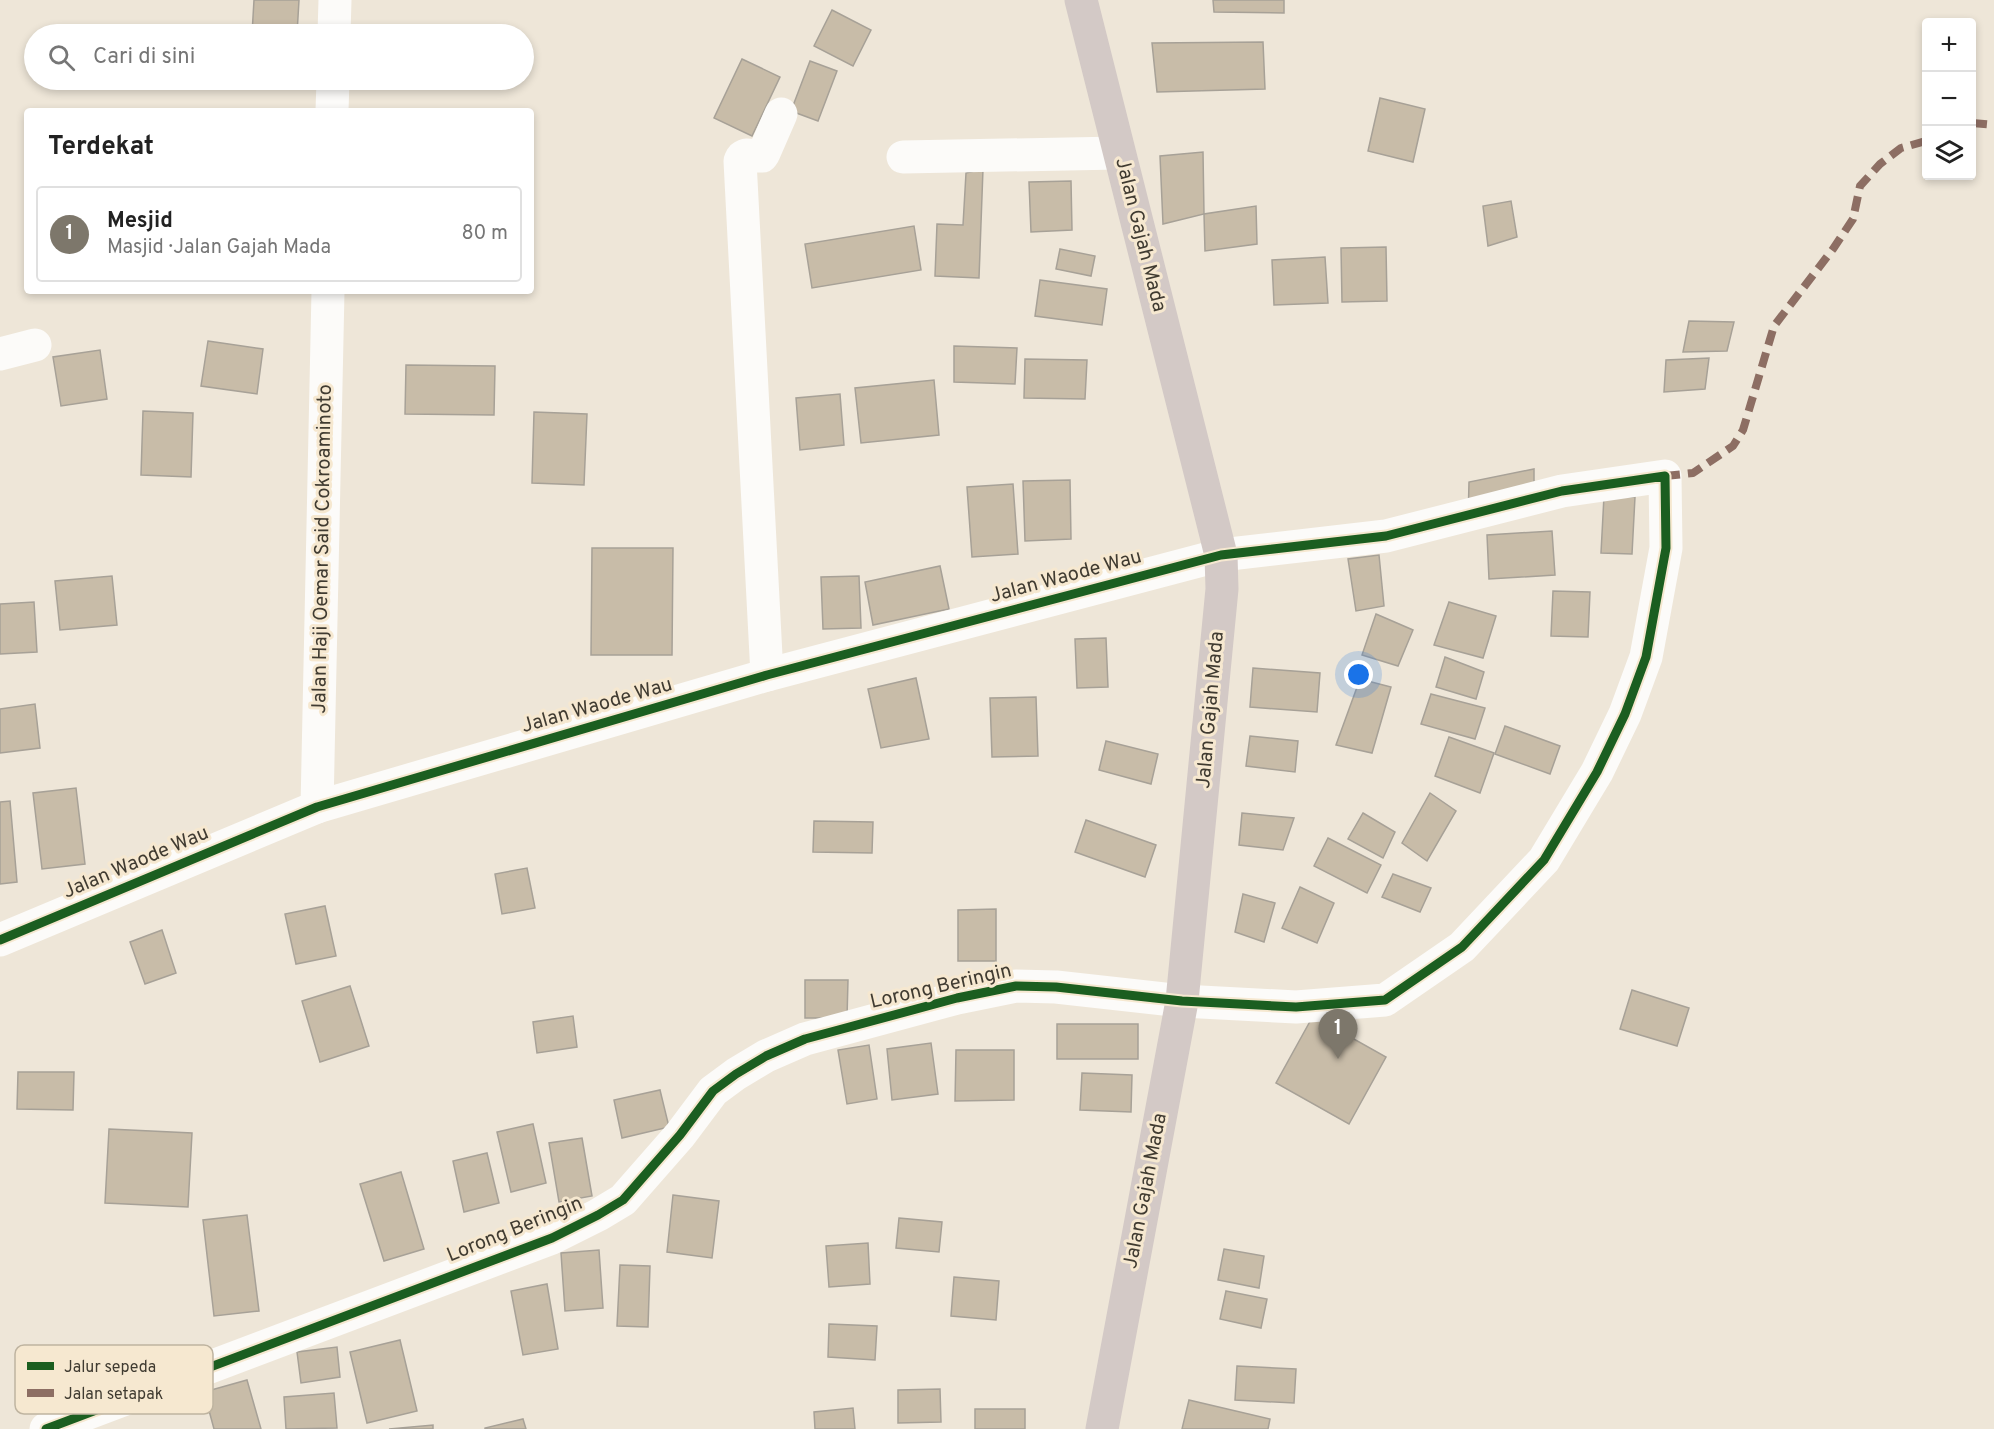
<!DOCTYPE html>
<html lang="id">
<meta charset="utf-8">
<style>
:root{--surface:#fff;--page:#f2f2f2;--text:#222;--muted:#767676;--line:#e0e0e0;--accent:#7d776b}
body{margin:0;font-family:Overpass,sans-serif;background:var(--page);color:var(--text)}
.controls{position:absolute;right:18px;top:18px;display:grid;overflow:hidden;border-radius:6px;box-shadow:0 3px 9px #0003}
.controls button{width:54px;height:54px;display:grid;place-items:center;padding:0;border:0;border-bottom:2px solid var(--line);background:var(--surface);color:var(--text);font:30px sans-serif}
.you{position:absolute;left:1359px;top:675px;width:21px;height:21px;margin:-15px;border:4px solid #fff;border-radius:50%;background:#1a73e8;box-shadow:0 0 0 9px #1a73e833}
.badge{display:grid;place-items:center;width:39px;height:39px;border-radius:50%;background:var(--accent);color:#fff;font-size:20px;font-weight:700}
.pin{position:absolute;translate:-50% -50px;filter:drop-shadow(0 2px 3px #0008)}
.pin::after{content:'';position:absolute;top:32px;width:21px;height:18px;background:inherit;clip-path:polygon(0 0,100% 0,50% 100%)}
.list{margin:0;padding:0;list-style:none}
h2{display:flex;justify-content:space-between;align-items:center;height:78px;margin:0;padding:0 24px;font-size:26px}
h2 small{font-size:20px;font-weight:400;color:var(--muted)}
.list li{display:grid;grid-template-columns:39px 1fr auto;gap:18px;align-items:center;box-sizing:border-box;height:96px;margin:0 12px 12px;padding:0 12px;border:2px solid var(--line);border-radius:6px}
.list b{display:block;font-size:22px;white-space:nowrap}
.list p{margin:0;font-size:20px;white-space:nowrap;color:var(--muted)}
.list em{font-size:20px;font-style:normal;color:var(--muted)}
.icon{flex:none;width:33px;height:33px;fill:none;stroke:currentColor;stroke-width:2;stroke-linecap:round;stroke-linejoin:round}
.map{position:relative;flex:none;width:1994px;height:1429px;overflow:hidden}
.search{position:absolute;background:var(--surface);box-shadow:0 3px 9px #0003;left:24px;top:24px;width:510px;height:66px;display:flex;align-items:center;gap:15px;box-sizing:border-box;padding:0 21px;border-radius:33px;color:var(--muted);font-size:22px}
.panel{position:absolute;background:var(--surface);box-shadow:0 3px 9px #0003;left:24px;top:108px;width:510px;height:186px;border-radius:6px}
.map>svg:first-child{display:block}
</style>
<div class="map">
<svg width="1994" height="1429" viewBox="0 0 1994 1429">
<rect width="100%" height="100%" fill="#eee6d8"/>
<g fill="#c8bca8" stroke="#a7a197" stroke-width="1.5">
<polygon points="254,0 299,0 297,34 252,34"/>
<polygon points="1213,0 1284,0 1284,13 1214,12"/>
<polygon points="832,10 871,30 853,66 814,46"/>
<polygon points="1263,42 1265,89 1157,92 1152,43"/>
<polygon points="742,59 780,77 752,136 714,118"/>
<polygon points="810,61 837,71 818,121 791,111"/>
<polygon points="1380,98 1425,109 1413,162 1368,151"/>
<polygon points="1203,152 1204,214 1163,224 1160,156"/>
<polygon points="983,169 979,278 935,276 937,224 963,225 966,173"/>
<polygon points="1071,181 1072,230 1031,232 1029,182"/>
<polygon points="1511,201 1517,237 1488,246 1483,206"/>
<polygon points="1256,206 1257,244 1205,251 1204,214"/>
<polygon points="914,226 921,270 812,288 805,244"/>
<polygon points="1386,247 1387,301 1342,302 1341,248"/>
<polygon points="1060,249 1095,256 1091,276 1056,269"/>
<polygon points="1325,257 1328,303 1274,305 1272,260"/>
<polygon points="1040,280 1107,289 1102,325 1035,316"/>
<polygon points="1689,321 1734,322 1727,351 1683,352"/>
<polygon points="208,341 263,349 257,394 201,386"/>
<polygon points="954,346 1017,348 1015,384 954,382"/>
<polygon points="100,350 107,399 61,406 53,357"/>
<polygon points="1709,358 1705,389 1664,392 1666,360"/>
<polygon points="1025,359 1087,360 1085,399 1024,398"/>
<polygon points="406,365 495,366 494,415 405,414"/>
<polygon points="934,380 939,435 861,443 855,388"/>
<polygon points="840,394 844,445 800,450 796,398"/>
<polygon points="143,411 193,413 191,477 141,475"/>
<polygon points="534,412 587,414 584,485 532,483"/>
<polygon points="1534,469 1534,510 1468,521 1469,482"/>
<polygon points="1070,480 1071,539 1025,541 1023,481"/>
<polygon points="1013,484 1018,554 972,557 967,487"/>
<polygon points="1604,496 1635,497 1632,554 1601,553"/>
<polygon points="1552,531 1555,575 1489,579 1487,535"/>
<polygon points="592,548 673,548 672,655 591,655"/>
<polygon points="1379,555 1384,606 1356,611 1348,559"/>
<polygon points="940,566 949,609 873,625 865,582"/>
<polygon points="112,576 117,625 60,630 55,581"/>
<polygon points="859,576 861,628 823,629 821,577"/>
<polygon points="1553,591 1590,592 1588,637 1551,636"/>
<polygon points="34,602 37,652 0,654 0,604"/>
<polygon points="1449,602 1496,616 1483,658 1434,645"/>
<polygon points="1376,614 1413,630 1398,666 1362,655"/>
<polygon points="1106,638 1108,687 1077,688 1075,639"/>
<polygon points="1445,657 1484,672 1476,699 1436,687"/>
<polygon points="1253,668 1320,673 1317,712 1250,707"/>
<polygon points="916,678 929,739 881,748 868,689"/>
<polygon points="1360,679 1391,687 1372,753 1336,745"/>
<polygon points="1431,694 1485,708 1475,739 1421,724"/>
<polygon points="1036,697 1038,756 992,757 990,698"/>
<polygon points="35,704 40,748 0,753 0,709"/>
<polygon points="1505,726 1560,746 1550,774 1495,754"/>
<polygon points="1250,736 1298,741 1295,772 1246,766"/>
<polygon points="1449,737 1494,753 1480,793 1435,776"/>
<polygon points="1106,741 1158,754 1151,784 1099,770"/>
<polygon points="76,788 85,864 42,869 33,793"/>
<polygon points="1430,793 1456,811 1427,861 1402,843"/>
<polygon points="10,801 17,882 0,884 0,802"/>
<polygon points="1242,813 1294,818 1283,850 1239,845"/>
<polygon points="1363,813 1395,832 1383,858 1348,839"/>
<polygon points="1086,820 1156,845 1145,877 1075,852"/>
<polygon points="814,821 873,822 872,853 813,852"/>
<polygon points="1328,838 1381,865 1367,893 1314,866"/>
<polygon points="527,868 535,908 502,914 495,874"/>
<polygon points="1393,874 1431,888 1420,912 1382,897"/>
<polygon points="1300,887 1334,903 1317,943 1282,928"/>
<polygon points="1243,894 1275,903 1264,942 1235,932"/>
<polygon points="325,906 336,956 296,964 285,914"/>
<polygon points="996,909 996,961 958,961 958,910"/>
<polygon points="162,930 176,973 145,984 130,942"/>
<polygon points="805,980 848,980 847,1018 805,1018"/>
<polygon points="350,986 369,1046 320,1062 302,1001"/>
<polygon points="1632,990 1689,1008 1677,1046 1620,1029"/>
<polygon points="573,1016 577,1047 537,1053 533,1022"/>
<polygon points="1313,1016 1386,1057 1349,1124 1276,1083"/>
<rect x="1057" y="1024" width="81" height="35"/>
<polygon points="931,1043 938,1094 892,1100 887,1049"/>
<polygon points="869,1045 877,1099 847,1104 838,1050"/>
<polygon points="956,1050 1014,1050 1014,1100 955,1101"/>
<polygon points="18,1072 74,1072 73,1110 17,1109"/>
<polygon points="1082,1073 1132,1075 1131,1112 1080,1110"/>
<polygon points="660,1090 669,1127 622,1138 614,1100"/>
<polygon points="533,1124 546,1183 511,1192 497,1132"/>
<polygon points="109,1129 192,1133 188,1207 105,1203"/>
<polygon points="582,1138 592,1196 559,1202 549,1143"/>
<polygon points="487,1153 499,1203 464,1212 453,1161"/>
<polygon points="401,1172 424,1249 384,1261 360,1184"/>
<polygon points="673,1195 719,1201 712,1258 667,1252"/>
<polygon points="247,1215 259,1311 214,1316 203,1220"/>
<polygon points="899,1218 942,1222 939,1252 896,1248"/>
<polygon points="868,1243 870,1284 829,1287 826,1246"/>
<polygon points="1224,1249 1264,1256 1259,1288 1218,1280"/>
<polygon points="599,1250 603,1308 565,1311 561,1253"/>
<polygon points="620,1265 650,1266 648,1327 617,1326"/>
<polygon points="954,1277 999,1281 996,1320 951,1316"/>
<polygon points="547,1284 558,1349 523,1355 511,1291"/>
<polygon points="1226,1291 1267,1299 1261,1328 1220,1319"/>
<polygon points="829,1324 877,1326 875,1360 828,1357"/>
<polygon points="400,1340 417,1411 367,1423 350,1352"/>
<polygon points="337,1347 340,1377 301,1383 297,1352"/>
<polygon points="1237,1366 1296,1369 1294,1403 1235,1400"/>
<polygon points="247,1380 261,1429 214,1429 204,1392"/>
<polygon points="940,1389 941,1422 898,1423 898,1390"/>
<polygon points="334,1393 337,1428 286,1429 284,1397"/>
<polygon points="1189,1400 1270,1419 1268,1429 1182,1429"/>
<polygon points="853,1408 855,1429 815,1429 814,1412"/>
<rect x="975" y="1409" width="50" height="20"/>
<polygon points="523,1419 526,1429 485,1429 485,1428"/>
<polygon points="433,1425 433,1429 389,1429"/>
</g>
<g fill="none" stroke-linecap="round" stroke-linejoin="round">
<g stroke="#fcfbf9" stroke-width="33">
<polyline points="334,34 335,0"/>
<polyline points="332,111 333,80"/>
<polyline points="903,157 1119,153"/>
<polyline points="0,354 35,345"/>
<polyline points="767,675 740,161 742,157 746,155 762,156 764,153 781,114"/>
<polyline points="317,807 328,291"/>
<polyline points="0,940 317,807 767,675 1221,555 1386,536 1562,491 1665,476 1666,548 1646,657 1625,714 1597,772 1544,860 1462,947 1385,1000 1296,1007 1182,1001 1056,987 1016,986 957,998 805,1039 766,1056 736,1074 713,1091 680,1135 623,1200 598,1215 552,1238 46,1429"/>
</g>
<polyline stroke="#d3c9c6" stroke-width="33" points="1081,0 1221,555 1222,589 1182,1001 1102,1429"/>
<g stroke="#8d6e63" stroke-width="8" stroke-dasharray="15 8" stroke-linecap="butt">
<polyline points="1972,123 1994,125"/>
<polyline points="1665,476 1693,473 1733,446 1743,430 1774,326 1833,249 1853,219 1860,186 1880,164 1901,148 1926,141"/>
</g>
<g stroke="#f6e8d0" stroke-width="13">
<polyline id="cycleway" points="0,940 317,807 767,675 1221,555 1386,536 1562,491 1665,476 1666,548 1646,657 1625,714 1597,772 1544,860 1462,947 1385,1000 1296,1007 1182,1001 1056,987 1016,986 957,998 805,1039 766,1056 736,1074 713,1091 680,1135 623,1200 598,1215 552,1238 46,1429"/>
</g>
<use href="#cycleway" stroke="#1b5e20" stroke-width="9"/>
</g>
<g text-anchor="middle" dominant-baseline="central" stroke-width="6" stroke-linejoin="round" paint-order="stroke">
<g font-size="20" fill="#403b31" stroke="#f6e8d0">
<text transform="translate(1140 235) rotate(76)">Jalan Gajah Mada</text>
<text transform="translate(323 549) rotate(-89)">Jalan Haji Oemar Said Cokroaminoto</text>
<text transform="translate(1066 577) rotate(-15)">Jalan Waode Wau</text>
<text transform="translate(597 706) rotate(-16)">Jalan Waode Wau</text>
<text transform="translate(1211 710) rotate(-85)">Jalan Gajah Mada</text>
<text transform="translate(136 863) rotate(-23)">Jalan Waode Wau</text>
<text transform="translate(941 987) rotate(-13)">Lorong Beringin</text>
<text transform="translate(1146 1191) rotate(-79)">Jalan Gajah Mada</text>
<text transform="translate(515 1230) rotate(-22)">Lorong Beringin</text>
</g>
</g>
<rect x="15" y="1345" width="198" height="69" rx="9" fill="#f6e8d0" stroke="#bfb4a0" stroke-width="1.5"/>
<rect x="27" y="1362" width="27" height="8" fill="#1b5e20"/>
<rect x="27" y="1389" width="27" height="8" fill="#8d6e63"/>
<g font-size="16" fill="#403b31">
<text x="64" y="1372">Jalur sepeda</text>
<text x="64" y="1399">Jalan setapak</text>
</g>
</svg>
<div class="controls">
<button>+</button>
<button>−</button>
<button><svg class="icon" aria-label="layers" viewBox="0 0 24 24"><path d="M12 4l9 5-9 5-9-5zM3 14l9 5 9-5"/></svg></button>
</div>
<div class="you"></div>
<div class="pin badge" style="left:1338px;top:1059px">1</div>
<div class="search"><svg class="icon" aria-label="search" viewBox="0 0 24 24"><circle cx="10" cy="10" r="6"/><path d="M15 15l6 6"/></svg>Cari di sini</div>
<section class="panel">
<h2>Terdekat<small></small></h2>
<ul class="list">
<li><span class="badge">1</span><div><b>Mesjid</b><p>Masjid · Jalan Gajah Mada</p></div><em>80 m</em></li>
</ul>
</section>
</div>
